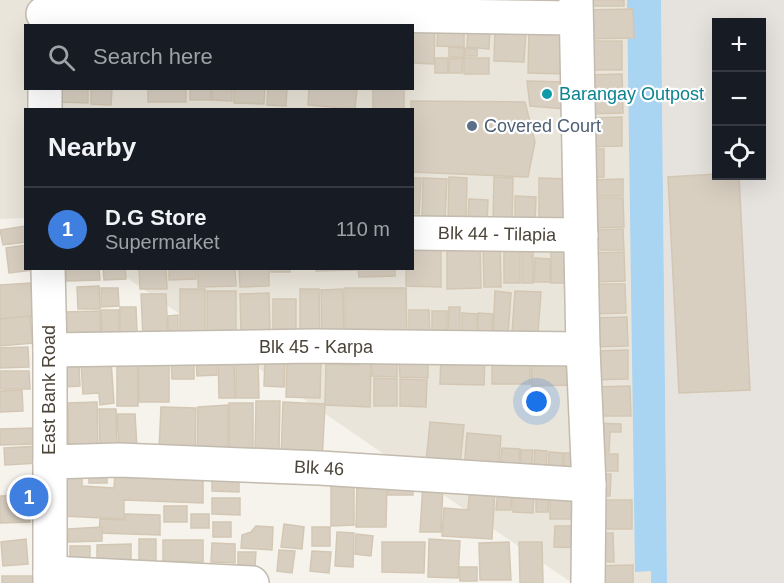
<!DOCTYPE html>
<meta charset="utf-8">
<style>
:root{--surface:#171b24;--page:#20242c;--text:#f1f3f6;--muted:#9ea1a6;--line:#363941;--accent:#db2777}
body{margin:0;font-family:Arial,sans-serif;background:var(--page);color:var(--text)}
.controls{position:absolute;right:18px;top:18px;display:grid;overflow:hidden;border-radius:0px;box-shadow:0 6px 24px #0002}
.controls button{width:54px;height:54px;display:grid;place-items:center;padding:0;border:0;border-bottom:2px solid var(--line);background:var(--surface);color:var(--text);font:30px sans-serif}
.you{position:absolute;left:537px;top:402px;width:21px;height:21px;margin:-15px;border:4px solid #fff;border-radius:50%;background:#1a73e8;box-shadow:0 0 0 9px #1a73e833}
.badge{display:grid;place-items:center;width:39px;height:39px;border-radius:50%;background:var(--accent);color:#fff;font-size:20px;font-weight:700}
.pin{position:absolute;translate:-50% -50%;border:3px solid #fff;box-shadow:0 2px 6px #0006}
.list{margin:0;padding:0;list-style:none}
h2{display:flex;justify-content:space-between;align-items:center;height:78px;margin:0;padding:0 24px;font-size:26px}
h2 small{font-size:20px;font-weight:400;color:var(--muted)}
.list li{display:grid;grid-template-columns:39px 1fr auto;gap:18px;align-items:center;box-sizing:border-box;height:84px;padding:0 24px;border-top:2px solid var(--line)}
.list b{display:block;font-size:22px;white-space:nowrap}
.list p{margin:0;font-size:20px;white-space:nowrap;color:var(--muted)}
.list em{font-size:20px;font-style:normal;color:var(--muted)}
.icon{flex:none;width:33px;height:33px;fill:none;stroke:currentColor;stroke-width:2;stroke-linecap:round;stroke-linejoin:round}
.map{position:relative;flex:none;width:784px;height:583px;overflow:hidden}
.search{position:absolute;background:var(--surface);box-shadow:0 6px 24px #0002;left:24px;top:24px;width:390px;height:66px;display:flex;align-items:center;gap:15px;box-sizing:border-box;padding:0 21px;border-radius:0px;color:var(--muted);font-size:22px}
.panel{position:absolute;background:var(--surface);box-shadow:0 6px 24px #0002;left:24px;top:108px;width:390px;height:162px;border-radius:0px}
.map>svg:first-child{display:block}
</style>
<div class="map">
<svg width="784" height="583" viewBox="0 0 784 583">
<rect width="100%" height="100%" fill="#f6f3ec"/>
<g fill="#eae5da">
<polygon points="0,0 34,0 34,25 26,26 26,88 34,89 34,109 26,110 25,218 0,219"/>
<polygon points="55,0 644,0 653,583 572,583 114,269 412,268 412,110 57,109 56,89 412,88 412,26"/>
</g>
<path fill="#e6e2dd" fill-rule="evenodd" d="M 661,0 L 784,0 L 784,583 L 667,583 ZM 716,22 L 762,22 L 762,176 L 716,176 Z"/>
<polygon fill="#a9d4f2" points="627,0 661,0 667,583 651,583 651,571 635,572"/>
<g fill="#d8cfc1" stroke="#d3c7b4" stroke-width="1.5">
<rect x="586" y="0" width="38" height="6"/>
<polygon points="633,9 634,38 585,39 584,10"/>
<polygon points="438,25 464,26 464,47 437,46"/>
<polygon points="412,26 435,27 434,64 412,63"/>
<polygon points="468,27 490,28 489,49 467,47"/>
<polygon points="495,28 526,29 524,62 494,61"/>
<polygon points="529,30 567,30 567,74 528,73"/>
<rect x="584" y="41" width="38" height="29"/>
<polygon points="449,47 464,48 464,57 449,57"/>
<polygon points="465,48 477,49 477,56 465,56"/>
<rect x="435" y="58" width="13" height="15"/>
<polygon points="463,58 462,73 449,73 449,59"/>
<rect x="464" y="58" width="25" height="16"/>
<polygon points="622,74 623,113 585,114 584,75"/>
<polygon points="527,81 566,82 565,109 530,106"/>
<polygon points="59,88 88,88 88,103 58,102"/>
<polygon points="91,88 112,88 111,105 91,104"/>
<rect x="148" y="88" width="38" height="14"/>
<rect x="190" y="88" width="21" height="12"/>
<polygon points="212,88 232,88 232,101 212,100"/>
<polygon points="234,88 265,88 264,104 234,103"/>
<polygon points="268,88 287,88 286,106 267,105"/>
<polygon points="309,88 357,88 355,109 308,105"/>
<rect x="373" y="88" width="31" height="22"/>
<polygon points="411,101 525,102 535,142 528,177 412,172 412,110 411,110"/>
<polygon points="622,117 622,146 585,147 584,118"/>
<polygon points="584,149 604,149 604,177 584,178"/>
<polygon points="716,174 716,176 739,176 750,390 679,393 668,177"/>
<polygon points="449,177 467,178 466,221 448,220"/>
<polygon points="494,177 513,178 512,223 493,223"/>
<polygon points="412,178 421,178 419,214 412,213"/>
<polygon points="423,178 447,179 445,218 422,218"/>
<polygon points="539,178 570,179 568,223 539,222"/>
<polygon points="623,179 623,196 585,196 585,180"/>
<polygon points="515,196 536,197 535,222 515,221"/>
<polygon points="585,198 623,198 624,227 586,228"/>
<polygon points="469,199 488,200 487,222 468,221"/>
<polygon points="25,226 26,242 3,245 0,230"/>
<polygon points="623,229 624,250 587,250 586,230"/>
<polygon points="480,243 481,288 447,289 447,244"/>
<rect x="551" y="243" width="19" height="40"/>
<polygon points="483,244 500,244 501,287 484,287"/>
<polygon points="520,244 520,283 504,283 504,245"/>
<polygon points="26,245 26,268 33,268 33,270 9,273 6,248"/>
<polygon points="412,245 441,246 441,287 406,286 406,268 412,268"/>
<rect x="522" y="245" width="11" height="38"/>
<polygon points="624,252 625,281 587,282 587,253"/>
<polygon points="535,258 550,259 550,282 534,282"/>
<polygon points="66,268 99,268 100,280 66,281"/>
<polygon points="103,268 125,268 126,279 104,280"/>
<polygon points="139,268 166,268 167,289 140,289"/>
<polygon points="169,268 196,268 196,279 169,280"/>
<polygon points="198,268 235,268 236,286 198,287"/>
<polygon points="239,268 269,268 269,286 240,287"/>
<rect x="271" y="268" width="19" height="4"/>
<polygon points="316,268 356,268 356,270 316,271"/>
<polygon points="358,268 395,268 395,276 359,277"/>
<polygon points="31,283 34,316 0,319 0,285"/>
<polygon points="587,284 625,284 626,313 588,314"/>
<polygon points="99,286 100,309 78,309 77,287"/>
<polygon points="101,288 118,288 119,306 101,307"/>
<polygon points="345,288 406,288 407,336 345,336"/>
<rect x="180" y="289" width="25" height="45"/>
<polygon points="300,289 319,289 320,338 300,338"/>
<polygon points="343,289 344,335 322,336 321,290"/>
<polygon points="207,291 236,291 236,335 207,336"/>
<polygon points="495,291 511,293 508,336 493,335"/>
<polygon points="515,291 541,292 538,333 512,332"/>
<polygon points="269,293 270,334 241,335 240,294"/>
<polygon points="141,294 166,294 168,338 143,339"/>
<rect x="273" y="299" width="23" height="36"/>
<polygon points="120,307 136,307 137,332 120,333"/>
<polygon points="449,307 460,307 460,333 448,332"/>
<polygon points="101,310 119,310 119,338 102,338"/>
<polygon points="409,310 429,310 430,335 409,335"/>
<polygon points="100,311 101,342 64,342 64,312"/>
<rect x="432" y="311" width="15" height="23"/>
<polygon points="462,313 477,314 477,333 462,333"/>
<polygon points="478,313 493,314 492,334 478,333"/>
<polygon points="178,315 178,337 168,337 168,316"/>
<polygon points="30,316 33,343 0,346 0,319"/>
<polygon points="627,317 628,346 590,347 590,318"/>
<polygon points="28,347 29,367 0,368 0,348"/>
<polygon points="628,350 628,379 590,380 590,351"/>
<polygon points="574,351 574,385 532,386 531,352"/>
<polygon points="321,354 320,398 286,397 287,358"/>
<rect x="492" y="354" width="38" height="30"/>
<polygon points="236,355 258,356 259,398 236,398"/>
<polygon points="441,355 485,357 484,385 440,384"/>
<polygon points="234,356 235,398 219,398 218,357"/>
<polygon points="196,357 216,357 217,375 197,376"/>
<polygon points="265,357 285,358 284,387 264,386"/>
<polygon points="372,357 397,358 397,377 372,376"/>
<polygon points="399,358 428,359 428,378 400,377"/>
<rect x="117" y="359" width="21" height="47"/>
<polygon points="138,359 169,359 169,402 139,402"/>
<polygon points="171,359 194,359 194,379 172,379"/>
<polygon points="358,359 371,360 370,407 325,405 326,364 358,365"/>
<polygon points="111,360 114,403 100,405 99,393 83,394 81,363"/>
<polygon points="61,366 79,366 80,386 62,387"/>
<polygon points="0,371 29,371 30,389 0,389"/>
<polygon points="374,378 397,379 397,406 374,406"/>
<polygon points="400,379 427,380 426,407 400,406"/>
<polygon points="630,386 631,416 593,416 592,387"/>
<polygon points="22,390 23,411 0,412 0,391"/>
<polygon points="256,401 280,401 279,451 255,451"/>
<polygon points="97,402 98,451 69,452 68,403"/>
<polygon points="283,402 325,404 322,461 281,459"/>
<polygon points="229,403 253,403 253,451 229,450"/>
<polygon points="228,405 228,452 197,451 198,407"/>
<polygon points="161,407 196,408 195,451 159,450"/>
<polygon points="99,409 116,409 117,449 100,449"/>
<polygon points="117,414 135,414 137,448 119,449"/>
<polygon points="430,422 464,425 460,465 426,462"/>
<polygon points="594,423 621,424 621,432 610,432 609,452 594,452"/>
<polygon points="36,428 36,444 0,445 0,429"/>
<polygon points="467,433 501,436 498,473 464,470"/>
<polygon points="39,446 39,463 5,465 4,448"/>
<polygon points="502,448 520,449 518,472 500,471"/>
<polygon points="521,450 533,450 531,473 520,472"/>
<polygon points="535,450 547,451 546,474 533,474"/>
<polygon points="549,452 563,453 562,475 548,475"/>
<polygon points="564,453 586,454 564,476"/>
<rect x="595" y="454" width="23" height="17"/>
<polygon points="89,468 107,469 107,483 89,483"/>
<polygon points="115,474 203,477 203,503 124,500 124,519 62,516 64,475 82,475 82,486 114,488"/>
<polygon points="595,474 611,474 610,496 595,496"/>
<polygon points="212,477 239,478 239,492 212,491"/>
<polygon points="331,481 354,481 354,525 331,526"/>
<polygon points="357,481 387,482 386,527 356,527"/>
<rect x="388" y="482" width="25" height="13"/>
<polygon points="423,483 443,485 441,532 420,532"/>
<polygon points="470,486 495,488 492,539 442,536 444,508 468,510"/>
<polygon points="498,489 512,490 511,510 496,510"/>
<polygon points="513,490 534,491 533,513 513,512"/>
<rect x="550" y="490" width="37" height="29"/>
<polygon points="536,492 549,493 548,512 536,512"/>
<polygon points="29,495 30,522 0,523 0,496"/>
<polygon points="212,498 240,498 240,515 212,514"/>
<polygon points="594,500 632,500 632,529 595,529"/>
<rect x="164" y="506" width="23" height="16"/>
<polygon points="125,514 160,515 160,535 99,533 100,519 125,520"/>
<rect x="191" y="514" width="18" height="14"/>
<rect x="213" y="522" width="18" height="15"/>
<polygon points="284,524 304,527 302,549 281,547"/>
<polygon points="256,526 273,527 272,550 241,548 242,535 251,532"/>
<polygon points="555,526 587,526 586,548 554,547"/>
<polygon points="102,527 102,541 68,542 68,529"/>
<rect x="312" y="527" width="18" height="19"/>
<polygon points="337,532 354,533 353,567 335,566"/>
<polygon points="594,533 613,533 614,562 595,561"/>
<polygon points="356,534 373,536 371,556 355,554"/>
<polygon points="26,539 28,564 3,566 1,542"/>
<rect x="139" y="539" width="17" height="26"/>
<polygon points="429,539 460,541 458,578 428,577"/>
<polygon points="163,540 203,540 203,562 163,561"/>
<polygon points="382,542 425,542 424,573 382,572"/>
<polygon points="509,542 511,580 480,580 479,543"/>
<polygon points="519,542 542,542 543,583 520,583"/>
<polygon points="212,543 235,544 235,563 211,562"/>
<polygon points="131,544 131,560 97,560 97,545"/>
<polygon points="70,546 90,546 90,560 70,559"/>
<polygon points="279,550 295,551 292,573 277,571"/>
<polygon points="312,551 331,552 329,573 310,571"/>
<polygon points="238,552 256,552 255,566 238,566"/>
<polygon points="633,565 633,583 596,583 595,566"/>
<polygon points="459,567 477,567 477,581 460,581"/>
<rect x="2" y="576" width="31" height="7"/>
</g>
<g fill="none" stroke-linecap="round" stroke-linejoin="round">
<g stroke="#c2bbae" stroke-width="36">
<g id="minor">
<polyline points="576,0 583,349 589,485 588,583"/>
<polyline points="43,14 309,14 575,18"/>
<polyline points="45,88 45,110"/>
<polyline points="412,233 581,235"/>
<polyline points="48,268 50,350 50,583"/>
<polyline points="50,350 314,346 583,349"/>
<polyline points="50,462 119,460 320,468 589,485"/>
<polyline points="50,573 252,583"/>
</g>
</g>
<use href="#minor" stroke="#fff" stroke-width="33"/>
</g>
<circle fill="#0f9aa8" stroke="#fff" stroke-width="2" cx="547" cy="94" r="6"/>
<circle fill="#5c6f8a" stroke="#fff" stroke-width="2" cx="472" cy="126" r="6"/>
<g text-anchor="middle" dominant-baseline="central" stroke-width="4.5" stroke-linejoin="round" paint-order="stroke">
<g font-size="18" fill="#0d838f" stroke="#fff" text-anchor="start">
<text x="559" y="94">Barangay Outpost</text>
</g>
<g font-size="18" fill="#4e5e75" stroke="#fff" text-anchor="start">
<text x="484" y="126">Covered Court</text>
</g>
<g font-size="18" fill="#4b4439" stroke="#fff">
<text transform="translate(497 234) rotate(1)">Blk 44 - Tilapia</text>
<text x="316" y="347">Blk 45 - Karpa</text>
<text transform="translate(49 390) rotate(-90)">East Bank Road</text>
<text transform="translate(319 468) rotate(3)">Blk 46</text>
</g>
</g>
</svg>
<div class="controls">
<button>+</button>
<button>−</button>
<button><svg class="icon" aria-label="locate" viewBox="0 0 24 24"><circle cx="12" cy="12" r="6"/><path d="M12 2v4M12 18v4M2 12h4M18 12h4"/></svg></button>
</div>
<div class="you"></div>
<div class="pin badge" style="left:29px;top:497px;background:#3f7fe0">1</div>
<div class="search"><svg class="icon" aria-label="search" viewBox="0 0 24 24"><circle cx="10" cy="10" r="6"/><path d="M15 15l6 6"/></svg>Search here</div>
<section class="panel">
<h2>Nearby<small></small></h2>
<ul class="list">
<li><span class="badge" style="background:#3f7fe0">1</span><div><b>D.G Store</b><p>Supermarket</p></div><em>110 m</em></li>
</ul>
</section>
</div>
